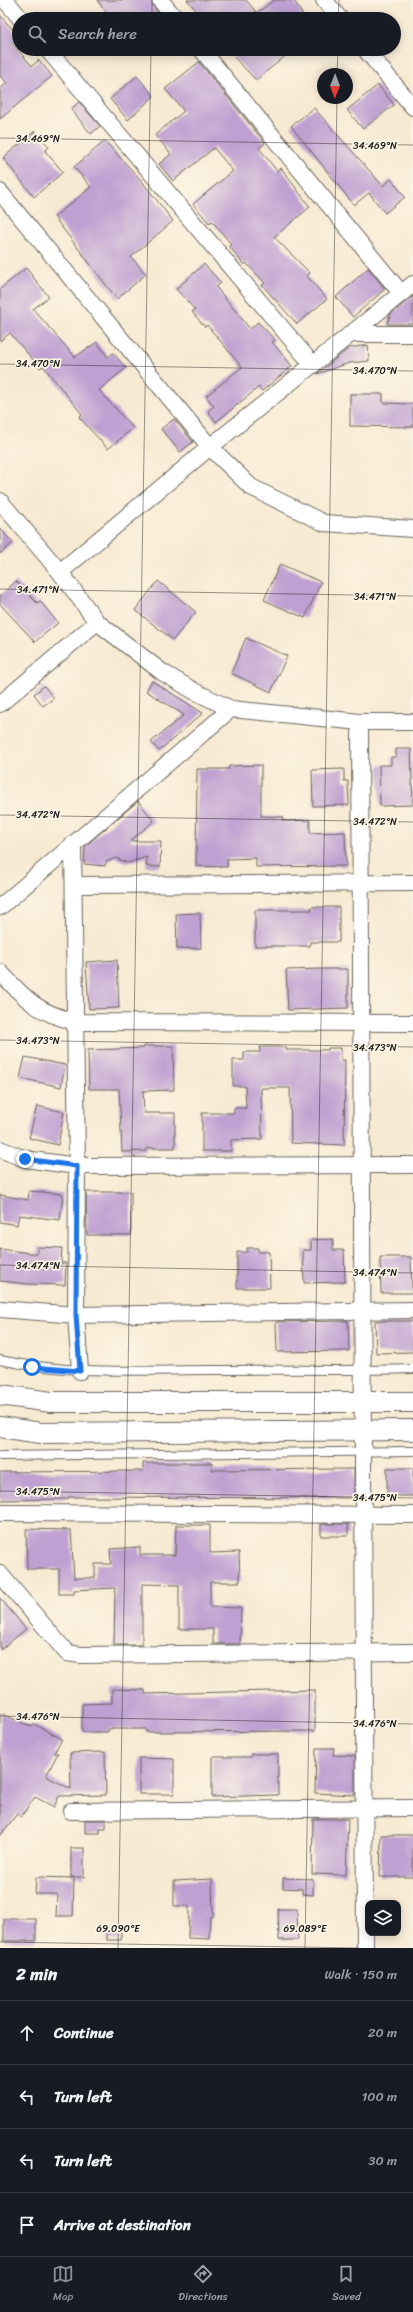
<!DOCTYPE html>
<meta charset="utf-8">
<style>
:root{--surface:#171b24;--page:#242831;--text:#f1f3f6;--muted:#9ea1a6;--line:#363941;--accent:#8c9099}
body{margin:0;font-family:Sriracha,sans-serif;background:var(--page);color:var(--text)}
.controls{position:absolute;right:12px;bottom:12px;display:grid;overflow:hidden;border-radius:8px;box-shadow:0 2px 10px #0003}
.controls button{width:36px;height:36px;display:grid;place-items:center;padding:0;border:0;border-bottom:1px solid var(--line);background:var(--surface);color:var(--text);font:20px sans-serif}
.compass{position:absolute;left:317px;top:68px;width:36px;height:36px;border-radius:50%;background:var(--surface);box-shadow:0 2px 10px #0003;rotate:181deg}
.stop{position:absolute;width:12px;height:12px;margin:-9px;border:3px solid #1a73e8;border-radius:50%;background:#fff}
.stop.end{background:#1a73e8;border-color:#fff;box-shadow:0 1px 4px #0008}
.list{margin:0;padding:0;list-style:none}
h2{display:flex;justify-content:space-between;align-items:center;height:52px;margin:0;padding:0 16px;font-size:17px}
h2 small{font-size:13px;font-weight:400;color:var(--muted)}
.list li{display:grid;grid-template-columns:26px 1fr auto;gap:12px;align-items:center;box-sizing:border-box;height:64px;padding:0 16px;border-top:1px solid var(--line)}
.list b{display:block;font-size:15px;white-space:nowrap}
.list em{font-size:13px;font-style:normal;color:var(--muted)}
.icon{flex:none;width:22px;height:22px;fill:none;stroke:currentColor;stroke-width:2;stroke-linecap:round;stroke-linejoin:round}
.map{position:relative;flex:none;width:413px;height:1948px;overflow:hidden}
.search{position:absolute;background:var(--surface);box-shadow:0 2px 10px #0003;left:12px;right:12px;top:12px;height:44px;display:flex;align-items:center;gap:10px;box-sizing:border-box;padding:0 14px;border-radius:22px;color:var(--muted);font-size:15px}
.sheet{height:308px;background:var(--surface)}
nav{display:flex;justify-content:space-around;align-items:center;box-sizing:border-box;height:56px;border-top:1px solid var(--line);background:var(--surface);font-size:11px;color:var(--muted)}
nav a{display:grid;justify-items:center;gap:2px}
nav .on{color:var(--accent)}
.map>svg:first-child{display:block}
</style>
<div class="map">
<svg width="413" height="1948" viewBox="0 0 413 1948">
<rect width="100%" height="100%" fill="#fcf5e5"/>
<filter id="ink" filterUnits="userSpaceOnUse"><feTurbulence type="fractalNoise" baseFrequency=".025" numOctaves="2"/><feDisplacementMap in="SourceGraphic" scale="8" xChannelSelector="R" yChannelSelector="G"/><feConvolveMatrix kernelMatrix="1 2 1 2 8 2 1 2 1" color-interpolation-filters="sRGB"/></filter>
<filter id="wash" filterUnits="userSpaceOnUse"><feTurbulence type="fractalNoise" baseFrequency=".012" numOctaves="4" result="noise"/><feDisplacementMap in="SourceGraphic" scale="16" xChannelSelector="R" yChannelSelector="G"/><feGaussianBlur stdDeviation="0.9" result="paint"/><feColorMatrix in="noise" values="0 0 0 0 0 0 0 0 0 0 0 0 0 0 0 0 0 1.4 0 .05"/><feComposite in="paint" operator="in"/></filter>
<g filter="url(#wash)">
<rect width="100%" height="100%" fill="#f7ead3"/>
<g id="blocks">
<g fill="#bfa0d2">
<polygon points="97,0 151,0 153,6 164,19 111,19"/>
<polygon points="187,0 246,0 257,13 274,0 294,0 305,19 204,19"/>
<polygon points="0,15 19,37 12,43 32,66 39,60 52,76 0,119 0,89 7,83 0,76"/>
<polygon points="226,49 294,49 256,80"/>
<polygon points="199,62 265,143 259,148 277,171 281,168 310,207 274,237 310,273 307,276 327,299 297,324 262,285 265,283 246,263 244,265 229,246 231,244 212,221 209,223 193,204 233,171 214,148 173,181 159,164 171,154 155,135 184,111 165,89"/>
<polygon points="137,76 154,96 128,120 110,99"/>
<polygon points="378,85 394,105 363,129 347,110"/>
<polygon points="79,102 100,126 91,134 71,109"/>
<polygon points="314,108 383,186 391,179 405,197 385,213 369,193 354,205 291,126"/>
<polygon points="35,131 49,147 45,151 63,172 34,197 3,158"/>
<polygon points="105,141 141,180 173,221 131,257 146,274 117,299 54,217 91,187 74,167"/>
<polygon points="204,264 221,283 216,287 250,329 258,322 275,340 272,342 292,366 262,391 259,387 216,422 208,411 214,406 206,396 242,367 207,325 205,327 192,312 195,310 176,289"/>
<polygon points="26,268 49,297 33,309 75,357 97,342 108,357 113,353 126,368 99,390 133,428 108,449 79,417 82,414 43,366 40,368 10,333 0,341 0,289"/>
<polygon points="368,268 385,289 353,317 336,297"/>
<polygon points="413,296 413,324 387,324 390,315"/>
<polygon points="368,345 369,361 349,363 317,374 349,348"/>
<polygon points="350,394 383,394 383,403 413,404 413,427 350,426"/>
<polygon points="174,419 193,442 180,452 161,429"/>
<polygon points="0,528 13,543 0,554"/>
<polygon points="280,564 321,582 305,618 264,600"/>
<polygon points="16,581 37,603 40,601 58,623 35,642 0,604 0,596"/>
<polygon points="158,581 196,612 173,640 135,610"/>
<polygon points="246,638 287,656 271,692 231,673"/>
<polygon points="152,681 203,713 159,751 151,742 184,715 146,691"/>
<polygon points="44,686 54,698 43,706 34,694"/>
<polygon points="396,749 411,749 413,805 380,806 379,765 391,765 391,757 396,757"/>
<polygon points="261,765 261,816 283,817 283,821 310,820 310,833 345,832 346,866 256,867 256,858 227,859 227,867 196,866 197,769 229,769 229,766"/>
<polygon points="344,769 344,781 348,781 349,805 313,806 312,770"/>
<polygon points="138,801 154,821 130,841 161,841 160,867 146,866 147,857 127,863 116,858 106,862 105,866 84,864 85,846"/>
<polygon points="311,907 339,907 339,942 310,942 310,946 255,946 255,910 312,910"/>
<polygon points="200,913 201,948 177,949 176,914"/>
<polygon points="117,960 119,1008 89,1009 86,962"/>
<polygon points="320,969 348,969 348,1008 288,1010 286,970"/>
<polygon points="144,1046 173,1046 174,1090 143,1091 144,1113 175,1113 175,1148 146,1148 146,1151 122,1152 119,1089 89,1089 88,1050 144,1048"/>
<polygon points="260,1047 286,1047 286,1050 328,1050 328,1048 341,1048 341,1060 345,1060 344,1145 291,1143 290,1088 261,1088 262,1139 231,1140 231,1151 202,1151 202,1113 234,1113 234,1108 246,1108 245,1086 233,1086 233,1060 244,1060 244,1052 260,1052"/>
<polygon points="25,1057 65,1065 61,1087 20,1078"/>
<polygon points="37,1106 64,1112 58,1145 29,1138"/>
<polygon points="29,1191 63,1194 60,1220 19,1215 17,1225 0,1222 0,1195 28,1200"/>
<polygon points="86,1192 131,1192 131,1235 87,1235"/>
<polygon points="333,1239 333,1250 344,1250 345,1282 304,1283 303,1250 311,1250 311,1240"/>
<polygon points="37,1247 62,1248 61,1263 66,1263 65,1285 29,1284 0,1281 0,1249 37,1254"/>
<polygon points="247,1248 258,1248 258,1252 269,1252 270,1288 237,1288 237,1252 247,1252"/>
<polygon points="380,1257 411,1257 412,1293 381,1293"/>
<polygon points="348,1321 349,1351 277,1352 276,1322"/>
<polygon points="375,1321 413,1321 413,1352 376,1353"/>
<polygon points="143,1463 212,1463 212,1470 354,1469 354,1498 68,1497 68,1499 0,1500 0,1472 143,1471"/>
<rect x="387" y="1468" width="26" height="28"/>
<rect x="321" y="1524" width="27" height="12"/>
<polygon points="176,1525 210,1525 210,1553 239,1552 240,1582 210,1582 210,1607 241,1608 240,1644 213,1644 213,1629 179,1629 179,1585 142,1584 142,1645 114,1645 115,1588 74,1590 74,1594 59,1594 59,1569 27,1569 26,1529 71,1530 74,1578 95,1578 95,1564 111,1564 110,1549 140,1547 140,1555 175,1555"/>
<polygon points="0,1598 26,1629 0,1650"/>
<polygon points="112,1689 145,1690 145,1694 315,1690 315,1731 146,1732 146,1729 108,1729 108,1732 82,1732 82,1704 112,1703"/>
<polygon points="0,1713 32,1727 34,1724 62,1739 54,1753 58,1753 46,1776 71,1789 70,1753 105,1752 106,1795 59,1796 54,1807 35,1797 21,1817 17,1814 0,1836"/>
<polygon points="316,1748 334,1748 333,1755 355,1756 355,1795 315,1793"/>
<polygon points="251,1754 278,1754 278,1795 212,1797 212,1757 251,1757"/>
<polygon points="139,1758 174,1759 174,1794 139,1794"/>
<polygon points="313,1819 348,1819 346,1875 312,1874"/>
<polygon points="85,1820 106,1820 106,1829 100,1829 100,1833 85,1833"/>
<polygon points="381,1835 413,1835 413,1877 380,1877"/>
<rect x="71" y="1848" width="13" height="29"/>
<polygon points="36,1877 74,1878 73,1916 56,1916 57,1894 35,1894"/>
<polygon points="283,1878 313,1879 313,1895 302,1894 302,1889 283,1888"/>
<polygon points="212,1879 213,1917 210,1917 209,1939 188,1938 189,1906 174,1906 174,1881"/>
<polygon points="278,1909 297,1909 298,1940 279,1940"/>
<rect x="4" y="1919" width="32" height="22"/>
<rect x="107" y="1930" width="14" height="10"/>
</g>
</g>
</g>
<g filter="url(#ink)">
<use href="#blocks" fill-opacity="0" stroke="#69645c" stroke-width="1"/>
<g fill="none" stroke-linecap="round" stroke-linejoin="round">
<g stroke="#69645c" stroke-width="10">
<g id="service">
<path d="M 0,1360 C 70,1375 141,1370 212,1370 C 279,1369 346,1371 413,1369"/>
<polyline points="0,1456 413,1451"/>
</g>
</g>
<g stroke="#69645c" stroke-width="18">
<g id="minor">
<polyline points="5,0 21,19"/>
<polyline points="160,0 176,19"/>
<polyline points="324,0 340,19"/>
<polyline points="47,49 313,365"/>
<polyline points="201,49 401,293"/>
<polyline points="365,49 413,107"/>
<polyline points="0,192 210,447 251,487 324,523 413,529"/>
<polyline points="350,334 413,334"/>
<polyline points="0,501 60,572 97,622 162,672 194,691 231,709 360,722 413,722"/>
<polyline points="60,572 210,447 413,284"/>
<polyline points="0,704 97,622"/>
<polyline points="360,722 365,1948"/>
<polyline points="73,845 77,1166 76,1315 80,1371"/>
<polyline points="74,885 413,883"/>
<polyline points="0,907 231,709"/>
<path d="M 0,972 C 26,1000 38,1013 76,1022 L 413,1023"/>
<polyline points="0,1149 25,1159 77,1166 413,1165"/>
<polyline points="0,1309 76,1315 413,1310"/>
<polyline points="0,1513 413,1515"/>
<polyline points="0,1574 67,1653 81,1655 413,1652"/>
<polyline points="71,1811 413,1808"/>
</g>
</g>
<g stroke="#69645c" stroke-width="22">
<g id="tertiary">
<polyline points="0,1395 51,1402 413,1402"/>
<polyline points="0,1427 41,1433 413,1430"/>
</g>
</g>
<use href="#service" stroke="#fff" stroke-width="8"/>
<use href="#minor" stroke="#fff" stroke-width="16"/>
<use href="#tertiary" stroke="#fff" stroke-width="20"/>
</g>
</g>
<g fill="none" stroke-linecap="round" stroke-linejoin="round" filter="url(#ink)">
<polyline stroke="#1a73e8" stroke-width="5" points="25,1159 77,1166 76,1315 80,1371 32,1367"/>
</g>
<path fill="none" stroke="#1c1c1c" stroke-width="1" stroke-opacity="0.45" d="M 152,19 L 152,0M 338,19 L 339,0M 337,74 L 338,49M 0,138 L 413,145M 0,364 L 413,371M 0,589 L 413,596M 0,815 L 413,822M 0,1040 L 413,1047M 0,1265 L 413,1273M 0,1491 L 413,1498M 0,1716 L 413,1724M 0,1942 L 359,1948M 118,1948 L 151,49M 305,1948 L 337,98"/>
<g font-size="10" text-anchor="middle" fill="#1c1c1c" stroke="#fcf5e5" stroke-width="3.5" stroke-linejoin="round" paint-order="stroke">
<text x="38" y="142">34.469°N</text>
<text x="375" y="149">34.469°N</text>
<text x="38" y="367">34.470°N</text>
<text x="375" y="374">34.470°N</text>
<text x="38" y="593">34.471°N</text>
<text x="375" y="600">34.471°N</text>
<text x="38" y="818">34.472°N</text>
<text x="375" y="825">34.472°N</text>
<text x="38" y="1044">34.473°N</text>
<text x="375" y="1051">34.473°N</text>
<text x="38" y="1269">34.474°N</text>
<text x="375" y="1276">34.474°N</text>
<text x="38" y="1495">34.475°N</text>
<text x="375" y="1501">34.475°N</text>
<text x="38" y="1720">34.476°N</text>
<text x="375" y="1727">34.476°N</text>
<text x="118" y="1932">69.090°E</text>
<text x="305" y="1932">69.089°E</text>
</g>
</svg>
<div class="controls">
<button><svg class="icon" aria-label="layers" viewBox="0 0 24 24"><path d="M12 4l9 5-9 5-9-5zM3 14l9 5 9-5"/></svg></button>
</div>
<svg class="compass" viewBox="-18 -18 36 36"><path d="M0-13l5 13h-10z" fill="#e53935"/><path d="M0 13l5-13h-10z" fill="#9ea1a6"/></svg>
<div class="stop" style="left:32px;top:1367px"></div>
<div class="stop end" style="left:25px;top:1159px"></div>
<div class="search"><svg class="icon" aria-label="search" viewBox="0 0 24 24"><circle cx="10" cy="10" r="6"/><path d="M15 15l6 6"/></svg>Search here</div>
</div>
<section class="sheet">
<h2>2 min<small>Walk · 150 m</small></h2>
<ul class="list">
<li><svg class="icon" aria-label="ahead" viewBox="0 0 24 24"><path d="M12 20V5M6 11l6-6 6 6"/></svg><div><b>Continue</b></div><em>20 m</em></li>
<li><svg class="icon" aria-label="left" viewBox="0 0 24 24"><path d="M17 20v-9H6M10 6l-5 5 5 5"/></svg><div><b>Turn left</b></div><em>100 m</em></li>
<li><svg class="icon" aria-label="left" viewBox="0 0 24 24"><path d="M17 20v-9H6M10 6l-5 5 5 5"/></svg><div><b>Turn left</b></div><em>30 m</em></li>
<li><svg class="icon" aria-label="arrive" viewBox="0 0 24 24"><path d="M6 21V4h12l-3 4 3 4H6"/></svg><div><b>Arrive at destination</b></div></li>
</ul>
</section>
<nav>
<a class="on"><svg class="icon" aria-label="map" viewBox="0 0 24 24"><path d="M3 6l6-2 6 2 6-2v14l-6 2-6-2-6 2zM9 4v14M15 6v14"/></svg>Map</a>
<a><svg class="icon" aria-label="directions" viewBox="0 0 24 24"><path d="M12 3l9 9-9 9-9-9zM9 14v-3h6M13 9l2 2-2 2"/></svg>Directions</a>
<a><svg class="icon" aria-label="saved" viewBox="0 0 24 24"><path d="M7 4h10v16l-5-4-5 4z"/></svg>Saved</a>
</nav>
